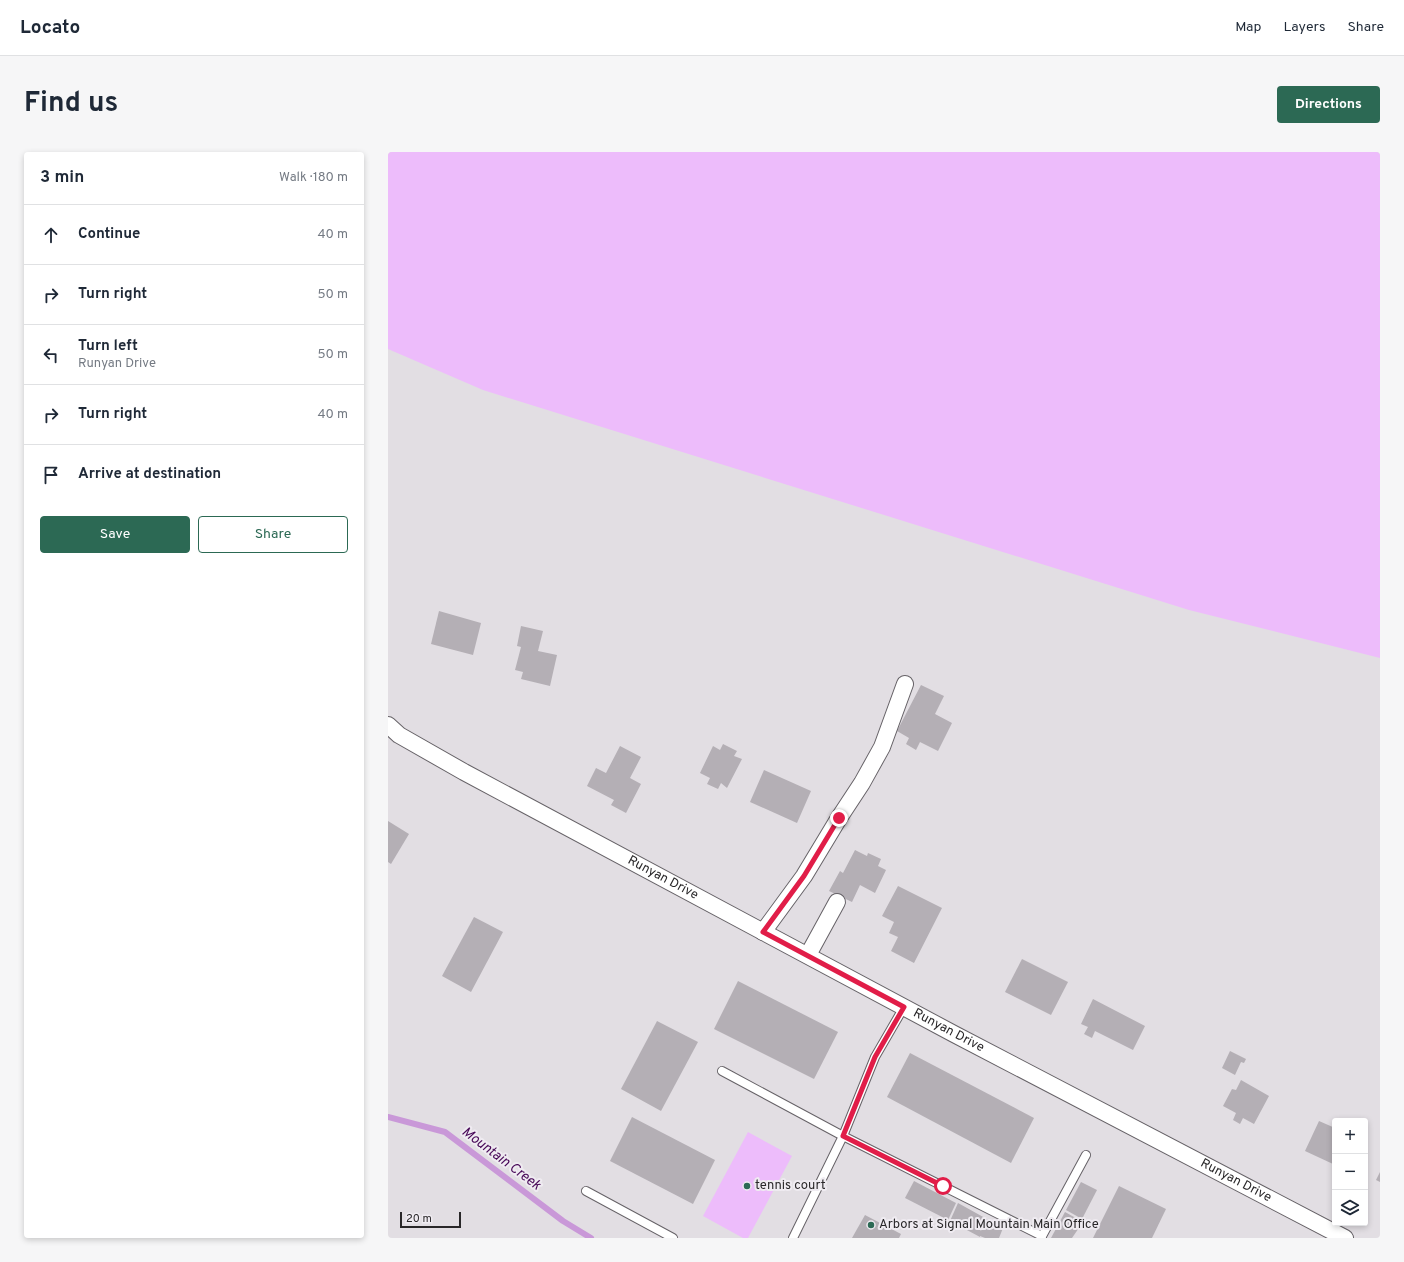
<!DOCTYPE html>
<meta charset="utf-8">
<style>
:root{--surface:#fff;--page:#f6f6f7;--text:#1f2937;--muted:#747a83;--line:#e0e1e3;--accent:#2c6954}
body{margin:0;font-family:Overpass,sans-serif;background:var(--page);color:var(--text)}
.controls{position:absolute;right:12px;bottom:12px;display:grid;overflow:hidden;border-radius:4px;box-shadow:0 2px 6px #0003}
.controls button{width:36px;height:36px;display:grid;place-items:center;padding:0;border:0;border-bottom:1px solid var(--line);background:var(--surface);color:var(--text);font:20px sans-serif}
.scale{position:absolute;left:12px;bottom:10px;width:61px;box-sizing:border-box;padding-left:4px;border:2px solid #292729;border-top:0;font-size:11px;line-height:14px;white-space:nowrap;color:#292729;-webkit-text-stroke:3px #efebf1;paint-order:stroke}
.stop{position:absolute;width:12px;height:12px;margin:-9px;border:3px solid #e11d48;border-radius:50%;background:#fff}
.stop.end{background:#e11d48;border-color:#fff;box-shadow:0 1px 4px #0008}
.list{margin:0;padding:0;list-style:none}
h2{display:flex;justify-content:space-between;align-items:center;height:52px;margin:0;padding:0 16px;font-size:17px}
h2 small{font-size:13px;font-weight:400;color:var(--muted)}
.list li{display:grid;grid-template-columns:26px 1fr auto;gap:12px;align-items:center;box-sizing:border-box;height:60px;padding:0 16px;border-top:1px solid var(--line)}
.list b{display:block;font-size:15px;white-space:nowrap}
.list p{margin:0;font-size:13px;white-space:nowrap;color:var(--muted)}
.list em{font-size:13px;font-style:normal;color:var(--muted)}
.actions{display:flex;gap:8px;padding:12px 16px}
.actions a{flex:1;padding:9px 0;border:1px solid var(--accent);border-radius:4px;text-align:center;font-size:14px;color:var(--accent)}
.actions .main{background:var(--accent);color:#fff}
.icon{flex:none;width:22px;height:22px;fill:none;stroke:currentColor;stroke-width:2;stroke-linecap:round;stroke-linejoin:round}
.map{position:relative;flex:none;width:992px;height:1086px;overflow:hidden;border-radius:4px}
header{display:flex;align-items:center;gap:24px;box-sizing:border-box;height:56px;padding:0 20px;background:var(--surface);border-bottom:1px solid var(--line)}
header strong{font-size:19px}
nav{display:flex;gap:22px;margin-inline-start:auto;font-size:14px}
.intro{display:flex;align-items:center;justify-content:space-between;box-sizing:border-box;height:96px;padding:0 24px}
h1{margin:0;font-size:28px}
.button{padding:10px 18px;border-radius:4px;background:var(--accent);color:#fff;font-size:14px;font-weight:700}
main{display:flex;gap:24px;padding:0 24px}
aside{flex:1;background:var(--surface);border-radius:4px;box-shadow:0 2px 6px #0003}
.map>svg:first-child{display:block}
</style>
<header>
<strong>Locato</strong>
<nav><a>Map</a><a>Layers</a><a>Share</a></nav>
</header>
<div class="intro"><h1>Find us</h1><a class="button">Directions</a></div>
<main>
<aside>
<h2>3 min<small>Walk · 180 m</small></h2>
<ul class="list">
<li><svg class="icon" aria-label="ahead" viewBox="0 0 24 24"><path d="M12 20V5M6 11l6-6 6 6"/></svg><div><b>Continue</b></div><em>40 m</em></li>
<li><svg class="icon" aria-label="right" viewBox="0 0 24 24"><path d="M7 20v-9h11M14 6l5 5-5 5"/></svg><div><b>Turn right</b></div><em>50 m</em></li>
<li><svg class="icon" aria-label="left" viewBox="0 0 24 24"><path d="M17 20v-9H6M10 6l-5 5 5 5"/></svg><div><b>Turn left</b><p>Runyan Drive</p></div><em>50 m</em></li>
<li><svg class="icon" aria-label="right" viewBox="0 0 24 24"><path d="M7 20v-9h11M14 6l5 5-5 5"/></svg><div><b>Turn right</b></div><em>40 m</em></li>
<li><svg class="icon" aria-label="arrive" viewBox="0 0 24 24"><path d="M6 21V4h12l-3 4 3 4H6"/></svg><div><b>Arrive at destination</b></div></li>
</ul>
<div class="actions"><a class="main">Save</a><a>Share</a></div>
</aside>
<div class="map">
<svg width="992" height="1086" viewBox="0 0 992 1086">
<rect width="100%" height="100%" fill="#e2dee3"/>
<g fill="#edbcfb">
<polygon points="0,0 992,0 992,506 801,458 95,238 0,197"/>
<polygon points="360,980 404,1004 360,1086 355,1086 315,1064"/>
</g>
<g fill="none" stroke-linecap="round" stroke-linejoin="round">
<polyline stroke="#c998d8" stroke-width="6" points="0,965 57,980 175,1069 203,1086"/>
</g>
<g fill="#b4afb5">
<polygon points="51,459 93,471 85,503 43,492"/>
<polygon points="133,474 155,479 150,499 169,503 162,534 133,527 135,520 127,518 133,495 129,494"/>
<polygon points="533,533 556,544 547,562 564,571 550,599 532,590 528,598 518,592 521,586 509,579"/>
<polygon points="335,592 349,599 346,604 354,607 339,636 333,631 330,637 319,632 322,626 312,621 325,594 332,598"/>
<polygon points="232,594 253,605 242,626 253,632 238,661 223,653 226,648 199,634 208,616 218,621"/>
<polygon points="376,618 423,639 409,671 362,650"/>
<polygon points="0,669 21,682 3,712 0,710"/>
<polygon points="467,698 479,704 480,701 493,707 490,714 498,718 487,741 472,733 464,750 441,739 452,719 455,721"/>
<polygon points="510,734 554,756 526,811 503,799 510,785 501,781 506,770 494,764"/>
<polygon points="86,765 115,780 83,840 54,824"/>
<polygon points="634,807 680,830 663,863 617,840"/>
<polygon points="350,829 450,880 426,927 326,877"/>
<polygon points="705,847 757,874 745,898 707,879 704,886 696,882 700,875 693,872"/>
<polygon points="269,869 310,890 273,959 233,937"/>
<polygon points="842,899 858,907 856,911 853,910 847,923 834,916"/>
<polygon points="522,901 646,966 623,1011 499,945"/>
<polygon points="853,928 881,944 866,972 855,966 852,972 845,968 848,961 835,954 844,937 848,938"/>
<polygon points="244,965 327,1008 305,1052 222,1009"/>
<polygon points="931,969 947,976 947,1009 945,1012 917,999"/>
<polygon points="992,1020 992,1030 988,1028"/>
<polygon points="526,1029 568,1051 560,1068 517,1046"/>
<polygon points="693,1030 709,1038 694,1067 678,1058"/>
<polygon points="731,1034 778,1057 764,1086 705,1086"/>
<polygon points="570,1051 615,1076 611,1086 597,1086 592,1084 592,1085 562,1069"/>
<polygon points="677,1060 695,1070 684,1086 663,1086"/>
<polygon points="477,1063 513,1082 511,1086 464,1086"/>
</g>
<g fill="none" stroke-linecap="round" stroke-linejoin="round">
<g stroke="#666267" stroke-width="10">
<g id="lane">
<polyline points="334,919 455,984 654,1084"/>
<polyline points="198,1039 285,1086"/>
<polyline points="405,1086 455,984 487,905 516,855"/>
<polyline points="653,1086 698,1003"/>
</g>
</g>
<g stroke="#666267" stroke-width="18">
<g id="street">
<path id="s1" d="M 0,573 L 11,583 L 76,620 L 566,882 L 957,1086"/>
<polyline points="375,780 416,724 451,666 474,631 494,595 517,532"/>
<polyline points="420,803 449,750"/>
</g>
</g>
<use href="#lane" stroke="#fff" stroke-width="8"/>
<use href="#street" stroke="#fff" stroke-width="16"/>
</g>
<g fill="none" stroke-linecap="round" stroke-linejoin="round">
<polyline stroke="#e11d48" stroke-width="5" points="451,666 416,724 375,780 516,855 487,905 455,984 555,1034"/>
</g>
<g fill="#2c6954" stroke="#efebf1" stroke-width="1.5">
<circle cx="359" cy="1034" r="4"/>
<circle cx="483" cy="1073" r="4"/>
</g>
<g text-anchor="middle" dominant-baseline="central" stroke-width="4" stroke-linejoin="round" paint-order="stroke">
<g font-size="13" fill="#292729" stroke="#efebf1">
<text stroke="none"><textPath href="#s1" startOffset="315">Runyan Drive</textPath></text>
<text stroke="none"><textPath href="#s1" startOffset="639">Runyan Drive</textPath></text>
<text stroke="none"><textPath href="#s1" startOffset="963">Runyan Drive</textPath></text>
</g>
<g font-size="13" fill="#292729" stroke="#efebf1" text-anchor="start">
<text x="367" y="1034">tennis court</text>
<text x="491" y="1073">Arbors at Signal Mountain Main Office</text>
</g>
<g font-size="14" font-style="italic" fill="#480958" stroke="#efebf1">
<text transform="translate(113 1007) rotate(37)">Mountain Creek</text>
</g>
</g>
</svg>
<div class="controls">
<button>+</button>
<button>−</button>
<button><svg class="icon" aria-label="layers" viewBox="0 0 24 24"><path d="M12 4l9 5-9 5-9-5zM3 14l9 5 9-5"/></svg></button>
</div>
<div class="scale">20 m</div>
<div class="stop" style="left:555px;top:1034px"></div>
<div class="stop end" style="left:451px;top:666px"></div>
</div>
</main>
